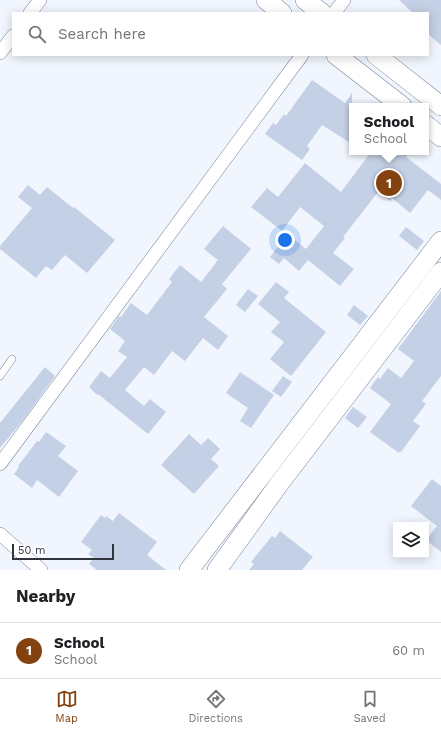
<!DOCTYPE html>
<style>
:root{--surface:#fff;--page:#f6f6f6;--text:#202124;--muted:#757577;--line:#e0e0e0;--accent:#844211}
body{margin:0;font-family:"Work Sans",sans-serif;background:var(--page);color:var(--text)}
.controls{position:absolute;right:12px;bottom:12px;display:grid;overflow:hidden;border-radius:0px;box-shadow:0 2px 10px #0003}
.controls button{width:36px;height:36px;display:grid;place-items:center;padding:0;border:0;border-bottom:1px solid var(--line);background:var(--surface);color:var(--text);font:20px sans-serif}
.scale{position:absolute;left:12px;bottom:10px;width:102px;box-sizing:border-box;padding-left:4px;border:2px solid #2f333b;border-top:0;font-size:11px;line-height:14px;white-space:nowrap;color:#2f333b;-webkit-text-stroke:3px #fff;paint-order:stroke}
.you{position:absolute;left:285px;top:240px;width:14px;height:14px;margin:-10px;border:3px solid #fff;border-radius:50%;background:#1a73e8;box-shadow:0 0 0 6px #1a73e833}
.badge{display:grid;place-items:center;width:26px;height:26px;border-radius:50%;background:var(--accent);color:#fff;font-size:13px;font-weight:700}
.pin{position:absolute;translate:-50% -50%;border:2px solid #fff;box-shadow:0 1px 4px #0006}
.popup{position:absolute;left:349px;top:103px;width:80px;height:52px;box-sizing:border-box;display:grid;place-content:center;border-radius:0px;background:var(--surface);filter:drop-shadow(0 1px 3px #0005);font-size:13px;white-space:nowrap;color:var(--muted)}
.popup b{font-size:15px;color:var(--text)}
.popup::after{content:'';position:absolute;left:50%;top:100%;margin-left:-8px;border:8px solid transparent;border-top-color:var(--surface)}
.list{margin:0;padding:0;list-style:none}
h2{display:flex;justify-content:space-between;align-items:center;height:52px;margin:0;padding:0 16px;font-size:17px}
h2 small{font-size:13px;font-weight:400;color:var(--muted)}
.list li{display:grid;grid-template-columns:26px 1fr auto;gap:12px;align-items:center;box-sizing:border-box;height:56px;padding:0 16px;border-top:1px solid var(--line)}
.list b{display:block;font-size:15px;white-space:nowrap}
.list p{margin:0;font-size:13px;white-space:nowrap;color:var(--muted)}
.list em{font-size:13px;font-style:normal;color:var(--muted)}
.icon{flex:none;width:22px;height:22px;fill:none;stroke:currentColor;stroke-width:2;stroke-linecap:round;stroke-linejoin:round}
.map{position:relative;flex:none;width:441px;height:570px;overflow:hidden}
.search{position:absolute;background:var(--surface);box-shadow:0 2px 10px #0003;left:12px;right:12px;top:12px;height:44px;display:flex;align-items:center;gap:10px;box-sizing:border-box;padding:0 14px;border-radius:0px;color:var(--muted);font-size:15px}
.sheet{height:108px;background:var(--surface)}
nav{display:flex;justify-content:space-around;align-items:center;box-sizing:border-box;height:56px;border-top:1px solid var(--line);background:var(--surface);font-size:11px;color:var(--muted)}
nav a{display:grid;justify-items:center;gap:2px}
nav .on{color:var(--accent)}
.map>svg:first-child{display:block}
</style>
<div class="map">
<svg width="441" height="570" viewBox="0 0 441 570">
<rect width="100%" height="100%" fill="#f1f6fe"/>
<g fill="#c4d0e5">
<polygon points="399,0 441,0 441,45 428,34 428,13 413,13"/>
<polygon points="312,80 345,103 352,93 352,144 322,125 307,146 310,149 302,160 265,134 273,123 276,125 284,114 286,116"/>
<polygon points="371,152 409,152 406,157 441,184 441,200 428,190 410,213 392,198 390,201 378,192 343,237 345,238 333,253 354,269 340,286 308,260 299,271 284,258 279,264 270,257 288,234 306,249 324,226 300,207 282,231 251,207 267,188 278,197 305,163 341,192"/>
<polygon points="28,185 40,195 47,187 73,208 74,207 115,240 87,273 65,255 52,270 46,266 36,278 0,249 0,246 32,208 18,197"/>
<polygon points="223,226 251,249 222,284 227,289 204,317 228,336 218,350 203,338 185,361 172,351 154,375 144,367 125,390 144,406 150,399 166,412 148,434 98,394 97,395 89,387 101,371 110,378 127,357 118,351 125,341 110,329 119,316 121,317 131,303 147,315 172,282 169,279 180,265 201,282 218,260 204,249"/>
<polygon points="406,227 424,241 417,250 399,236"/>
<polygon points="276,282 289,292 284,298 326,332 291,376 270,359 284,342 271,332 280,322 258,304"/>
<polygon points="248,289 258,296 245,312 236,305"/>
<polygon points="441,291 441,376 422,401 426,404 413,421 420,426 401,452 400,451 399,453 370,432 391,404 370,388 378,377 380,379 388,368 401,378 414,361 398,349"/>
<polygon points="354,305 368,316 360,325 347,315"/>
<polygon points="45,367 55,376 24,419 0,448 0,423"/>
<polygon points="240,372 274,395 251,428 240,421 248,408 226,393"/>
<polygon points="283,376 292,382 281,397 272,391"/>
<polygon points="353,407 367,417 358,428 345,418"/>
<polygon points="46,432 66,446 58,456 78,471 59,497 37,480 32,488 14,474 19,467 18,466 37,441 39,442"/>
<polygon points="189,434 201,445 208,438 220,449 211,459 219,466 194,494 161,465"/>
<polygon points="432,479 441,486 441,552 426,540 437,526 411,506"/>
<polygon points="119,513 157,542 147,555 166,570 97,570 89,564 94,558 88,554 92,550 81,542 101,515 105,518 106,516 113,521"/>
<polygon points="280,531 313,557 302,570 249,570 254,564 251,562 272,536 275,538"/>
</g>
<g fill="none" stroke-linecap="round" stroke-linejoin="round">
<g stroke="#788396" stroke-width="8">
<polyline id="lane" points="0,376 12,359"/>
</g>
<g stroke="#788396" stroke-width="14">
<g id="street">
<polyline points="30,13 40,0"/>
<polyline points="334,13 344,0"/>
<polyline points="0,53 13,36"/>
<polyline points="0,464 302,55"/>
<polyline points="0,534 41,570"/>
</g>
</g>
<g stroke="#788396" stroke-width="20">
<g id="secondary">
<polyline points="266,0 282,13"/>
<polyline points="305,0 322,13"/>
<polyline points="336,55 402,106"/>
<polyline points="376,55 441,106"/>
<polyline points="426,125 441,137"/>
<polyline points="189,570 441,241"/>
<polyline points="217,570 279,484 441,272"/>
</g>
</g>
<use href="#lane" stroke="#fff" stroke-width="7"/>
<use href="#street" stroke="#fff" stroke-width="13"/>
<use href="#secondary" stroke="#fff" stroke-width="19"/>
</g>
</svg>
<div class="controls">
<button><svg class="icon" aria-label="layers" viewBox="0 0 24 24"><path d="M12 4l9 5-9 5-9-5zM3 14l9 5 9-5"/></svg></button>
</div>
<div class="scale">50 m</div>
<div class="you"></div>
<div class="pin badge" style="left:389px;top:183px">1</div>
<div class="popup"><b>School</b>School</div>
<div class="search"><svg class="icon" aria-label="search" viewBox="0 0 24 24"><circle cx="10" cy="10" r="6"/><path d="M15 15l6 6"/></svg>Search here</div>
</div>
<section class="sheet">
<h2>Nearby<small></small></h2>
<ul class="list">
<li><span class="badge">1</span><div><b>School</b><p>School</p></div><em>60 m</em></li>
</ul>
</section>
<nav>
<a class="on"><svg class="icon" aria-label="map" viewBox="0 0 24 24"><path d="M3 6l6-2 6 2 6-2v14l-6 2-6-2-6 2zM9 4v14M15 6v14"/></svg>Map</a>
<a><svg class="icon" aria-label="directions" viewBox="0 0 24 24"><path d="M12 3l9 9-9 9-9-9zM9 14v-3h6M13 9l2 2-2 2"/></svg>Directions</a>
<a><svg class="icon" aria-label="saved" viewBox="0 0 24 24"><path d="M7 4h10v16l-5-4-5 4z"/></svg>Saved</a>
</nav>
